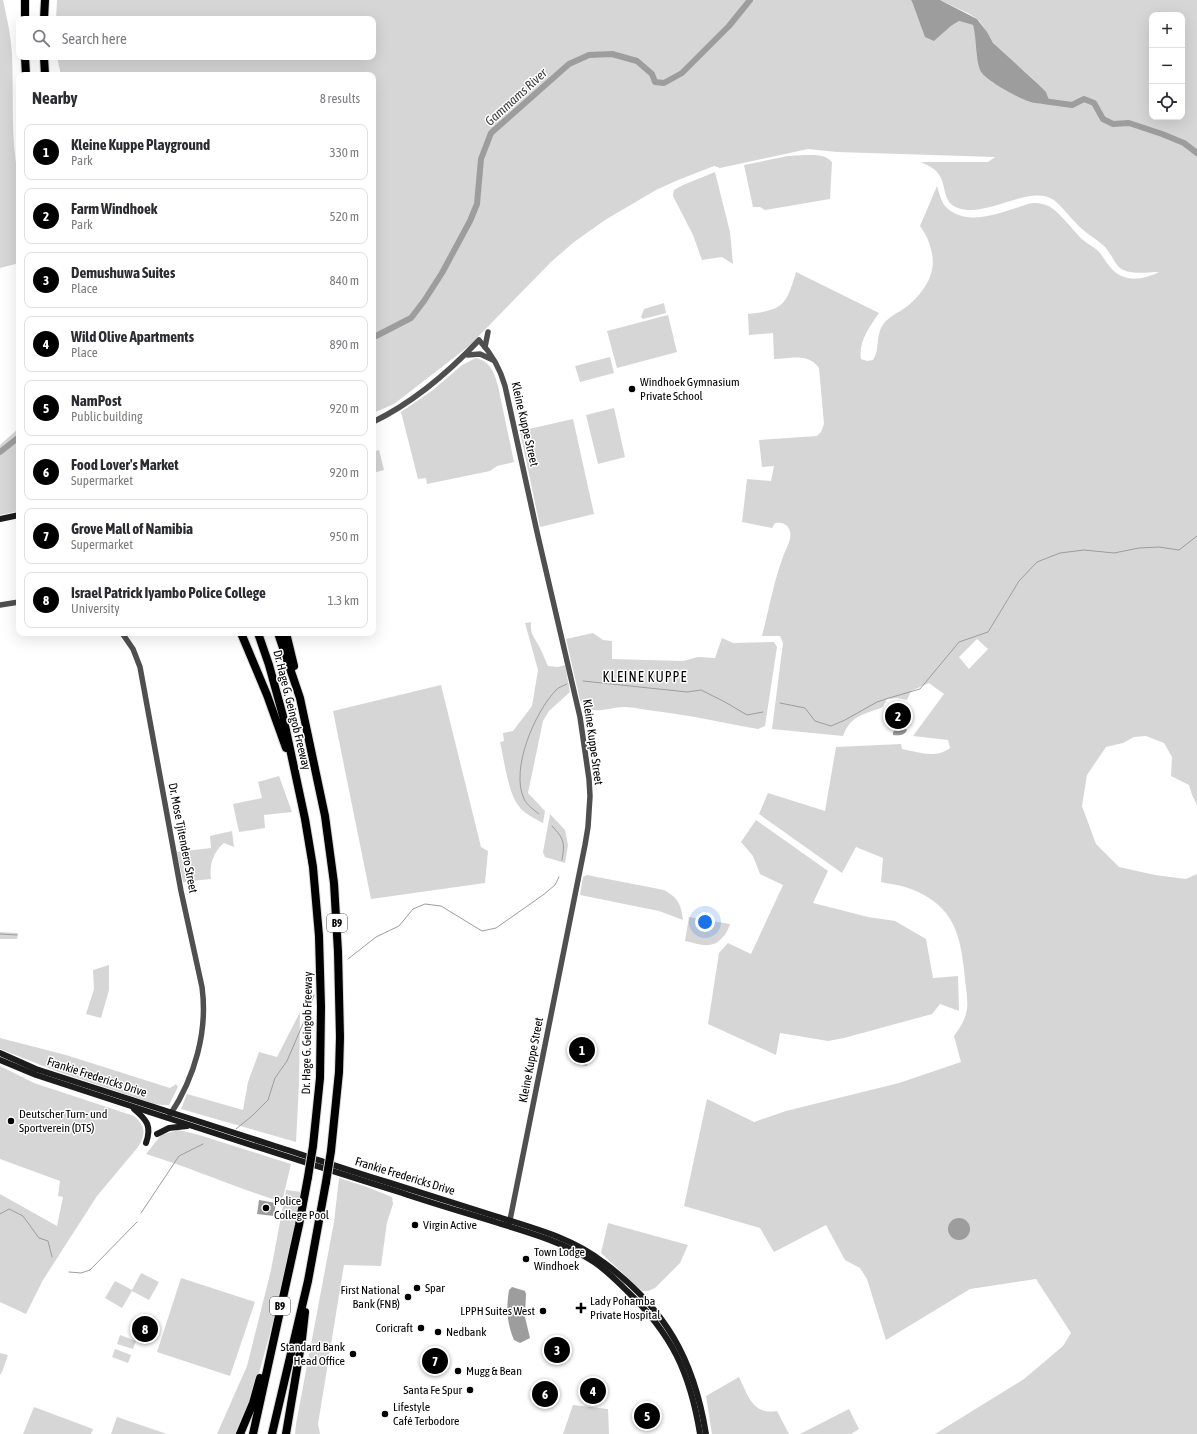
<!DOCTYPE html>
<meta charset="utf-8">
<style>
:root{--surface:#fff;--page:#f7f7f7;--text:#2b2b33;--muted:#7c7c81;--line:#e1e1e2;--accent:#000}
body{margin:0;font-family:"Asap Condensed",sans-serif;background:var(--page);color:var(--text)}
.controls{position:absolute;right:12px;top:12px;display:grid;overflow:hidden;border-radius:8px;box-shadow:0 4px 16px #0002}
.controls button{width:36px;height:36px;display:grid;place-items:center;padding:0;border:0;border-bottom:1px solid var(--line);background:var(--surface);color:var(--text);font:20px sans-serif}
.you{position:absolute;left:705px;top:922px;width:14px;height:14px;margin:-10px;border:3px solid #fff;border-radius:50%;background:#1a73e8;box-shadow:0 0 0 6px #1a73e833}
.badge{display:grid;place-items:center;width:26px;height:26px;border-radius:50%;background:var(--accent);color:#fff;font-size:13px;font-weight:700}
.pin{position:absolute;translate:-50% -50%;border:2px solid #fff;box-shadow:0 1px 4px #0006}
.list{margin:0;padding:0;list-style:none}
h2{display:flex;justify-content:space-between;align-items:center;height:52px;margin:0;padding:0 16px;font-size:17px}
h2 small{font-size:13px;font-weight:400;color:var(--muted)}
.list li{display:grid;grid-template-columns:26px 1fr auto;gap:12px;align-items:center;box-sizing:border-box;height:56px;margin:0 8px 8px;padding:0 8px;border:1px solid var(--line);border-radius:8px}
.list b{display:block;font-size:15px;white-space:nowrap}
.list p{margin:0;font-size:13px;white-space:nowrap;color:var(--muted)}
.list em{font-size:13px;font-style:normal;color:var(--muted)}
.icon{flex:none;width:22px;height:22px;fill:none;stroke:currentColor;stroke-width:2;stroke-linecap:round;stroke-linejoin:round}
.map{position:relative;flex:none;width:1197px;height:1434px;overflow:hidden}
.search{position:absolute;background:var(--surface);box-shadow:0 4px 16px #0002;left:16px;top:16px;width:360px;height:44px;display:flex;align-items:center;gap:10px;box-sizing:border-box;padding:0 14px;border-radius:8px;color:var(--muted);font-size:15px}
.panel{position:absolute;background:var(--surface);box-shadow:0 4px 16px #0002;left:16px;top:72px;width:360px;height:564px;border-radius:8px}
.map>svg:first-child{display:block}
</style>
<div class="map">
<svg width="1197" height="1434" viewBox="0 0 1197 1434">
<rect width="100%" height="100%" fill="#fff"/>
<g fill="#d6d6d6" fill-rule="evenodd">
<path d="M 0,0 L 3,0 C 7,18 11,36 12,54 C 14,96 10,139 19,180 L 19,263 L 0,268 Z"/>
<path d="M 57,0 L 911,0 L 934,41 L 951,26 L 959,21 L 973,25 L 976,37 L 977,58 L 1035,103 L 1050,103 C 1040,76 1010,65 993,43 C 987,36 984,24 976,18 C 965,11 952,6 940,0 L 1197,0 L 1197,805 L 1192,795 L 1189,785 L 1171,776 L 1172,757 L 1164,743 L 1146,736 L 1134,737 L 1123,743 L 1106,747 L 1087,775 L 1082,806 L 1096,844 L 1119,867 L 1155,875 L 1186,879 L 1197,874 L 1197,1434 L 935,1434 L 1024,1379 L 1063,1346 L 1071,1333 L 1036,1279 L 970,1289 L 886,1340 L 867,1279 L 860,1268 L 845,1260 L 826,1225 L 774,1252 L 760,1228 L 684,1206 L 707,1099 L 754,1122 L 786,1111 L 899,1083 L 961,1062 L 954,1036 C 971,1013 968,1005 965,979 C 961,936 955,906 911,889 C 901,885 890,884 881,882 L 883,858 L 856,847 L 842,873 L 759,814 L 768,793 L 825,811 L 836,747 L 901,744 L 902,749 C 918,752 936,759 950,748 L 948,740 L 913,736 L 944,694 L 929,683 L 911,691 L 907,700 L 897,698 L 887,699 L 883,707 C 863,715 851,715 843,736 L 772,729 L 783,643 L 780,636 L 762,636 C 769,609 774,580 784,554 C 787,547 792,538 790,531 C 788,524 782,522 775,523 L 772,528 L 742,522 L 747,479 L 771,481 L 774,466 L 762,467 L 759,440 L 817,436 L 821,432 L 824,424 L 819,368 C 809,353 791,358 774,359 L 773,333 L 749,335 L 748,314 C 783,310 786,306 796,272 L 879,313 C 870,326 858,342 861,359 L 867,361 L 873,360 C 881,349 874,333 886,321 C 893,314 904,310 911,303 C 920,295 930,282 932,270 C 935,255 929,238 920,226 L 937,186 C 939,192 941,201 945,206 C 963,226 994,215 1016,208 C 1029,204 1032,201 1046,205 C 1059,210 1073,231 1083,240 C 1089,245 1096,248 1100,253 C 1104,258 1107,264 1111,268 C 1124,283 1143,280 1159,272 C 1146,272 1127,276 1118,266 C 1113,260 1110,252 1104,246 C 1094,237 1083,232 1074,221 C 1067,214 1059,202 1050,198 C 1026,187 985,218 958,208 C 944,203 946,190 941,178 C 937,169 929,166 921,162 L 988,162 L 995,157 L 837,152 L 808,149 L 720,168 L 714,166 L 678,180 L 656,190 L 605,220 L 574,242 L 551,262 L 469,346 L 394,404 L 373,413 L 373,75 L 61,75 L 57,57 L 373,57 L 373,19 L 56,19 ZM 1152,15 L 1182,15 L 1182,117 L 1152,117 ZM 977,639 L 988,649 L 969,669 L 959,657 Z"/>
<path d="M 804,155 C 815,155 825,154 832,162 L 830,199 L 765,210 L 760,207 L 753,207 L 744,165 L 788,156 Z"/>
<polygon points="715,172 730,232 733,264 722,257 702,260 693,235 673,196 674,190 683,185"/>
<polygon points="664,303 666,313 643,319 641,317 644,309"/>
<polygon points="668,315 677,352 617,368 607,331"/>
<polygon points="610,357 614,373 580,382 575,366"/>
<path d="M 476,358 C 491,362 494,372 498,386 L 514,462 L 497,466 L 490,471 L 427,484 L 426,478 L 418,479 L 401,412 L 433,390 L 462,365 Z"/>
<polygon points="614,408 625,457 598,464 586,415"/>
<polygon points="573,419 594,514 540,527 520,431"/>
<polygon points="19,428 19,511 0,515 0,445"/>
<polygon points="379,450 384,470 373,473 373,452"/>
<path d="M 531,622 C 530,636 535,637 540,648 C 543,654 545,660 548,666 L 558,667 L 565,665 L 570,692 L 549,711 L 543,721 L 528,793 L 545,811 L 543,823 C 534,818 524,814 518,805 C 508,792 504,759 500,742 L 504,741 L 503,733 L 513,731 L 532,706 L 538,670 L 525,623 Z"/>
<path d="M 593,633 L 603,640 L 612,641 L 612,659 L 683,661 L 698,657 L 715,658 L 722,638 L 733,643 L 774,642 L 777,647 L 765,726 L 758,729 C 724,723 689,715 655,711 C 645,710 634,707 624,707 C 608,707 589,718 580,700 L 566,639 Z"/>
<polygon points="441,685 481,847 488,851 485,883 371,899 333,711"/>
<polygon points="279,776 292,812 264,815 265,828 239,832 233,804 262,798 258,782"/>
<polygon points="550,814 565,830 568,845 565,863 545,857 543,852"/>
<polygon points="756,820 828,871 813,903 868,917 895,921 926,939 933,978 958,976 959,1011 940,1004 932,1014 844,1038 828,1041 780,1033 776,1055 708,1024 719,953 728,943 751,954 783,885 760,874 753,856 741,842"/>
<path d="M 232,831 L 234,847 L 224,843 C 213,852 209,865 211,879 L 183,882 L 177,852 L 211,848 L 210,836 Z"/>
<path d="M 587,875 L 664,890 C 678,898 681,904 683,920 L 659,911 L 580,895 L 583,877 Z"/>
<path d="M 689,917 L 730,924 C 728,930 726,934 722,938 C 711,950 699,944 685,941 Z"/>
<polygon points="0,932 18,933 17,939 0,939"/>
<polygon points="109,965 109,990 101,1018 86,1014 94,989 93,970"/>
<polygon points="300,1012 299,1084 296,1142 181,1109 187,1094 243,1110 248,1082 259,1052 277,1057"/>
<polygon points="0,1038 66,1055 170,1088 176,1084 178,1087 169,1105 163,1105 155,1104 56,1071 0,1049"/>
<polygon points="579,1041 591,1044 587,1066 584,1066 574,1063 574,1056 576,1043"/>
<path d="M 0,1066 L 34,1083 L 134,1116 C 146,1127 146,1134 138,1147 L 97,1196 L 43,1280 L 26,1314 L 0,1302 L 0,1194 L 57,1226 L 63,1197 L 58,1196 L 60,1181 L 0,1159 Z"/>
<path d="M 178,1130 L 196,1134 L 291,1164 L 282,1202 C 236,1188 192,1168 146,1154 L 161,1135 Z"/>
<polygon points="339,1178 367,1187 392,1197 393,1204 387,1222 381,1266 344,1265 318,1424 320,1434 295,1434 296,1424 334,1222"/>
<polygon points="286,1190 302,1192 279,1300 258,1377 237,1434 217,1434 247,1366 271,1270"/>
<polygon points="608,1223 688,1245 680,1263 655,1288 648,1291 642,1291 601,1253"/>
<polygon points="141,1273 159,1282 149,1300 132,1291 122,1308 105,1298 115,1281 132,1290"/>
<polygon points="181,1278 255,1302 230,1376 157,1352"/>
<polygon points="120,1335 136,1341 133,1349 117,1344"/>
<polygon points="115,1349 131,1355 128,1363 112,1357"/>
<polygon points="0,1353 8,1355 2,1372 0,1375"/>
<path d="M 739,1377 C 748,1395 752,1415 777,1411 L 789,1434 L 712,1434 L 706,1396 Z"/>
<polygon points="573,1405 608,1409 609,1434 563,1434"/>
<polygon points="34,1407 93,1429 91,1434 23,1434"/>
<polygon points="849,1409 859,1429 851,1434 800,1434"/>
<polygon points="117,1417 167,1434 111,1434"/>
</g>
<g fill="#9d9d9d">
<path d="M 911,0 L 940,0 L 977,19 L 987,32 L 993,43 L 1037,83 L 1046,92 L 1050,103 C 1045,103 1039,104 1035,103 C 1023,101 984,80 980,70 C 975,56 977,40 973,25 L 959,21 L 951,26 L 934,41 L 925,37 L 913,4 Z"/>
<path d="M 904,727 L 907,730 C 905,735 899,736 893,735 L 893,732 L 898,728 Z"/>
<polygon points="259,1200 276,1203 274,1216 257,1214"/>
<circle cx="959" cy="1229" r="11"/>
<path d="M 512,1287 L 525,1291 L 526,1294 L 525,1317 L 530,1338 L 520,1343 L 514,1340 C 507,1324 506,1308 509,1290 Z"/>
</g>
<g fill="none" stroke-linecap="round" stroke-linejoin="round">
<g stroke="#9d9d9d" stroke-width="1">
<polyline points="583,681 687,692 701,690 725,702 747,715 763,712"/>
<polyline points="780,703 805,708 815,721 831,726 845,720 877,702 889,698 920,689 959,642 988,632 1019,581 1037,562 1060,553 1084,550 1114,553 1139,548 1159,547 1179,550 1197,536"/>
<path d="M 539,814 C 534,810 527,805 524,799 C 510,769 535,712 556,690 C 559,687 563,686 567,684"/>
<path d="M 552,826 C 564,839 565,842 562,860"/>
<polyline points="0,934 17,935"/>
<polyline points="348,959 376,937 399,926 413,909 425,904 441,906 482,931 496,928 543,895 555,885 559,877"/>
<polyline points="236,1129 252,1116 268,1100 275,1078 287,1061 305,1019 314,995"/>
<polyline points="141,1213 179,1156 203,1144"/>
<polyline points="0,1214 9,1209 23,1216 39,1238 48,1241 52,1257"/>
<polyline points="69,1272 81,1273 90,1270 137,1222"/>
</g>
<g stroke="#9d9d9d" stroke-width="6">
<polyline points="1043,101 1072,105 1084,99 1094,103 1103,119 1113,124 1129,123 1162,134 1184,143 1197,153"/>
<polyline points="373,336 376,336 411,318 424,301 442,273 470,221 477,204 481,159 491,133 569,64 589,55 612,54 637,61 652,74 655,82 664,83 682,73 729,26 750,0"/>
<polyline points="0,452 19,437"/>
</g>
<g stroke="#dbdbdb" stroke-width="10">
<g id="motorway">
<polyline points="25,19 25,0"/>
<polyline points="44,19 45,0"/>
<polyline points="25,57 26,75"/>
<polyline points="44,57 45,75"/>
<polyline points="241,633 267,695 286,748"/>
<polyline points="258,633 269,665 283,716 305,819 313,867 319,936 321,1007 320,1078 313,1146"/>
<polyline points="278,633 300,698 325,816 334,883 338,952 340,1037 339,1072 331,1151"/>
<polyline points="286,633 294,666"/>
<polyline points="240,1434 253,1403 260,1378"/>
<polyline points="253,1434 299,1225 308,1177"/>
<polyline points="272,1434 308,1281 326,1182"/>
<polyline points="286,1434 302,1339 305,1312"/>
</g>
</g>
<g stroke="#4f4f4f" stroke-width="5.5">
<polyline points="485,347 488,332"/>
<polyline points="468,355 480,354 493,360"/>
<path d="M 373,422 C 414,402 448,373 479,340 C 491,353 500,368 505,386 L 537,532 L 580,717 L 589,779 L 590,796 L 588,827 L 585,845 L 509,1225"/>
<polyline points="0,605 19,602"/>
<path d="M 122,633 L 133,649 L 140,667 L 181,891 L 202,987 C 208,1031 195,1077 170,1115"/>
</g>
<g stroke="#1c1c1c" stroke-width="6">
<polyline points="0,519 19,515"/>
<path d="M 0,1053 L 36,1069 C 116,1095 196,1121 275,1146 C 313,1158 350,1171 387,1182 C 422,1193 457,1204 492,1215 C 530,1227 571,1237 603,1262 C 665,1308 694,1359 706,1434"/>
<path d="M 0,1060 L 36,1075 C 158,1115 280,1155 402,1193 C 434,1204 466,1213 498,1223 C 531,1233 565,1243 594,1262 C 606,1270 617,1281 627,1291 C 672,1334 690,1373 700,1434"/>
<path d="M 134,1109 C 147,1120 152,1126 146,1143"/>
<polyline points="157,1134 169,1128 187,1126"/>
</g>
<use href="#motorway" stroke="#000" stroke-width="8"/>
<g stroke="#dbdbdb" stroke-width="10" stroke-linecap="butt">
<g id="motorway-bridge">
<polyline points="308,1177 313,1146"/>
<polyline points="326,1182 331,1151"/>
</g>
</g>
<use href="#motorway-bridge" stroke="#000" stroke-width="8"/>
</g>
<g fill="#000" stroke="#fff" stroke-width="1.5">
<circle cx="632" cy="389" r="4"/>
<circle cx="11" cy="1121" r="4"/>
<circle cx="266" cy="1208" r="4"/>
<circle cx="415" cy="1225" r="4"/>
<circle cx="526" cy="1259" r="4"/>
<circle cx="417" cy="1288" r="4"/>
<circle cx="408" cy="1297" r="4"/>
<path d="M579 1302h4v4h4v4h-4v4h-4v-4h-4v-4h4z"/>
<circle cx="543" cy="1311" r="4"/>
<circle cx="421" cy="1328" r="4"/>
<circle cx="438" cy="1332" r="4"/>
<circle cx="353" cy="1354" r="4"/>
<circle cx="458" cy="1371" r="4"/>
<circle cx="470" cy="1390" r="4"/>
<circle cx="385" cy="1414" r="4"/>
</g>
<g text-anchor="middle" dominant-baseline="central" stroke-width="3" stroke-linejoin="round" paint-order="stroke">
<g fill="#fff" stroke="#4c4c4c" stroke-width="1">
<rect x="327" y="914" width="20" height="18" rx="3"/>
<rect x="270" y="1297" width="20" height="18" rx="3"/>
</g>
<g font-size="11" font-weight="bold" fill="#000">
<text x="337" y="923">B9</text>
<text x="280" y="1306">B9</text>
</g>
<g font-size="12" fill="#000" stroke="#fff" text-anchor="start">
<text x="640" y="382">Windhoek Gymnasium<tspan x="640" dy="14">Private School</tspan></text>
<text x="19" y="1114">Deutscher Turn- und<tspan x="19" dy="14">Sportverein (DTS)</tspan></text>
<text x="274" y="1201">Police<tspan x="274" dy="14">College Pool</tspan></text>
<text x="423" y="1225">Virgin Active</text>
<text x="534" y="1252">Town Lodge<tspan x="534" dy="14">Windhoek</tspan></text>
<text x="425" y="1288">Spar</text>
<text x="400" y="1290" text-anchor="end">First National<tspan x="400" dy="14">Bank (FNB)</tspan></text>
<text x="590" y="1301">Lady Pohamba<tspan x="590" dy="14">Private Hospital</tspan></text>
<text x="535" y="1311" text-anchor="end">LPPH Suites West</text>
<text x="413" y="1328" text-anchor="end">Coricraft</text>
<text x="446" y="1332">Nedbank</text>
<text x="345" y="1347" text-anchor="end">Standard Bank<tspan x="345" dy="14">Head Office</tspan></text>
<text x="466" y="1371">Mugg &amp; Bean</text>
<text x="462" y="1390" text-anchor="end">Santa Fe Spur</text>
<text x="393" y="1407">Lifestyle<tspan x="393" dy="14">Café Terbodore</tspan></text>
</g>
<g font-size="12" fill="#000" stroke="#fff">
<text transform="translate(525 424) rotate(77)">Kleine Kuppe Street</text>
<text transform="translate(292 710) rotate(76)">Dr. Hage G. Geingob Freeway</text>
<text transform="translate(593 742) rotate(82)">Kleine Kuppe Street</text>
<text transform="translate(183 838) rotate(79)">Dr. Mose Tjitendero Street</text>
<text transform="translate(307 1033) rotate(-89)">Dr. Hage G. Geingob Freeway</text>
<text transform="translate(531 1060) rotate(-79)">Kleine Kuppe Street</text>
<text transform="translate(97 1077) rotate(18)">Frankie Fredericks Drive</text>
<text transform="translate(405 1176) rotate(17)">Frankie Fredericks Drive</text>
</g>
<g font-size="13" font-style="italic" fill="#3e3e3e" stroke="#fff">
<text transform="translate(516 97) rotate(-42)">Gammams River</text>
</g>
<g font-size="14" letter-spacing="1" fill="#000" stroke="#fff">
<text x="645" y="677">KLEINE KUPPE</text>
</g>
</g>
</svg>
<div class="controls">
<button>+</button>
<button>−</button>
<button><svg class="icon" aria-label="locate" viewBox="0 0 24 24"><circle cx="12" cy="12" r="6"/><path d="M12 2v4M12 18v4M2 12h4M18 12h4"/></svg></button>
</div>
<div class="you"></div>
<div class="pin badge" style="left:582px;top:1050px">1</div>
<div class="pin badge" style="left:898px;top:716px">2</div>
<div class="pin badge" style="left:557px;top:1350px">3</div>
<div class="pin badge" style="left:593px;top:1391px">4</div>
<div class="pin badge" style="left:647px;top:1416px">5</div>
<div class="pin badge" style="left:545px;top:1394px">6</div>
<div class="pin badge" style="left:435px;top:1361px">7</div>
<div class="pin badge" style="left:145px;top:1329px">8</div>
<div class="search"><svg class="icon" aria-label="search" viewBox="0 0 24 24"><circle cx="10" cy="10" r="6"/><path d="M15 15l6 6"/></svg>Search here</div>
<section class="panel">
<h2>Nearby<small>8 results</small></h2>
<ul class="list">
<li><span class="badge">1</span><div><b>Kleine Kuppe Playground</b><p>Park</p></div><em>330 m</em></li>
<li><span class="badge">2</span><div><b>Farm Windhoek</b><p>Park</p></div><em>520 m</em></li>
<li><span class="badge">3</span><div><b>Demushuwa Suites</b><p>Place</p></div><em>840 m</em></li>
<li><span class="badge">4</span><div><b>Wild Olive Apartments</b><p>Place</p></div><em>890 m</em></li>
<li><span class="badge">5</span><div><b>NamPost</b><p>Public building</p></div><em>920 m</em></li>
<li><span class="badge">6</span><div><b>Food Lover's Market</b><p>Supermarket</p></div><em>920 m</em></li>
<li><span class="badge">7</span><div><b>Grove Mall of Namibia</b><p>Supermarket</p></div><em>950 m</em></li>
<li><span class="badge">8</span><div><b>Israel Patrick Iyambo Police College</b><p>University</p></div><em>1.3 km</em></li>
</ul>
</section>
</div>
